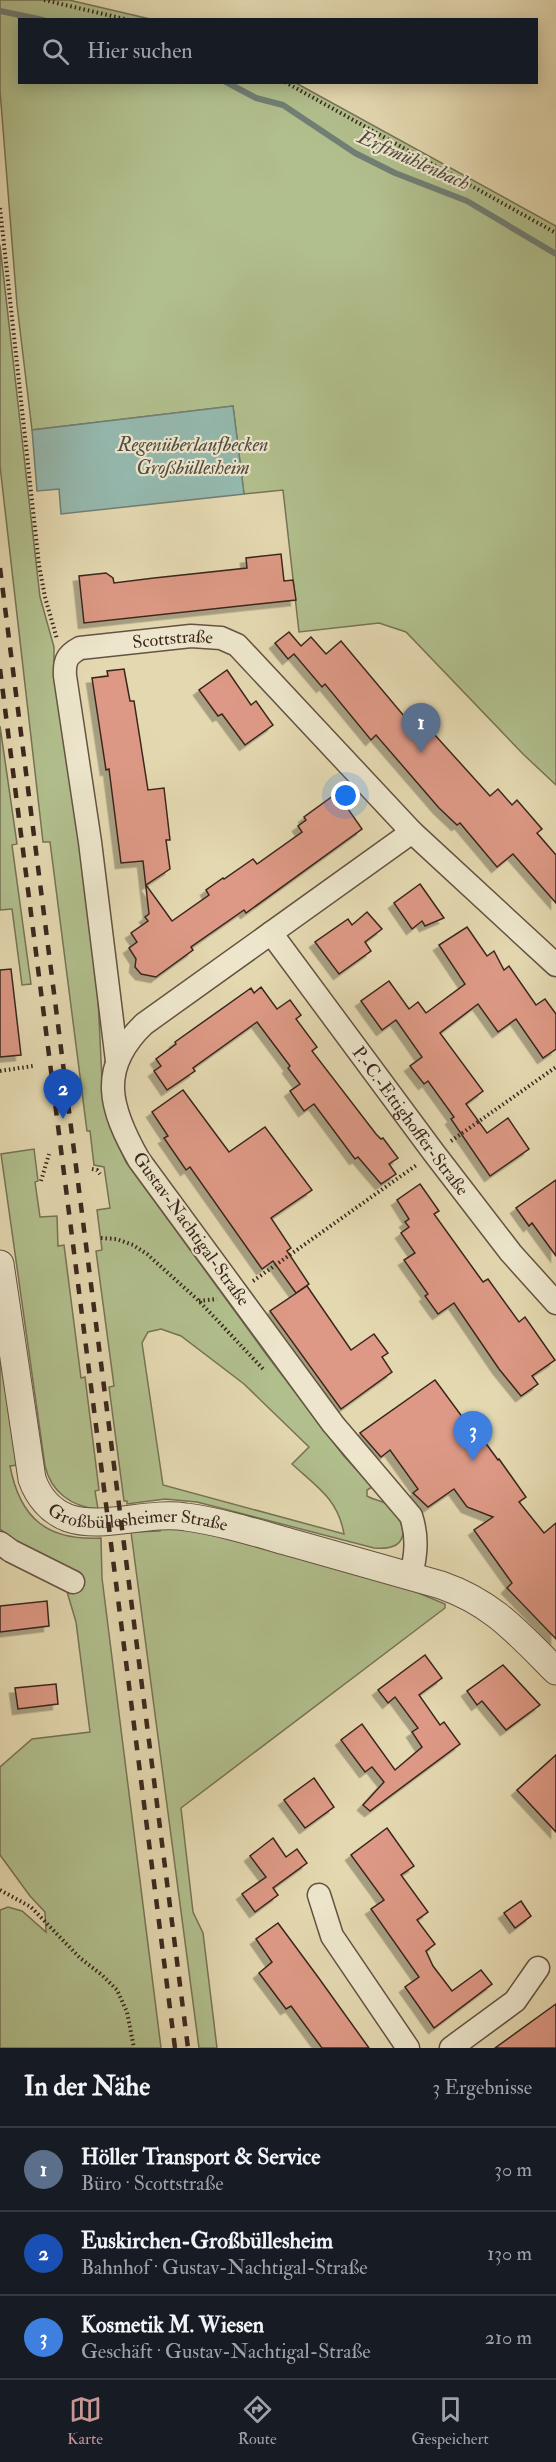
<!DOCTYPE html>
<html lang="de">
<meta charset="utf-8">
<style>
:root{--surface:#171b24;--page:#20242c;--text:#f1f3f6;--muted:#9ea1a6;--line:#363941;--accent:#c59692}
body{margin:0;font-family:"IM FELL Double Pica",serif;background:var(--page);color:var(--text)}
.you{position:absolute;left:346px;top:796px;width:21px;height:21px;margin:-15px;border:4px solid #fff;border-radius:50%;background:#1a73e8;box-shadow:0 0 0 9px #1a73e833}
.badge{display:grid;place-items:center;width:39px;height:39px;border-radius:50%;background:var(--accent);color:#fff;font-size:20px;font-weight:700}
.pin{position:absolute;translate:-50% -50px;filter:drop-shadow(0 2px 3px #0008)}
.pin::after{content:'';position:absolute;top:32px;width:21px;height:18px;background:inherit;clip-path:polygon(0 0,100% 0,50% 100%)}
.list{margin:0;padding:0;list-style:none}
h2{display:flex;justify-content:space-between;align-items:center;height:78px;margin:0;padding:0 24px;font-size:26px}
h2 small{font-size:20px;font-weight:400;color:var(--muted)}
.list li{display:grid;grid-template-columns:39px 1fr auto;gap:18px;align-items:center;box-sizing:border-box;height:84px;padding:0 24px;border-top:2px solid var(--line)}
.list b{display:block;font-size:22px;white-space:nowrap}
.list p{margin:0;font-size:20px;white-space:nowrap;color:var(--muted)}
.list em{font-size:20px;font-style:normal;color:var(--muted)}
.icon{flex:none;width:33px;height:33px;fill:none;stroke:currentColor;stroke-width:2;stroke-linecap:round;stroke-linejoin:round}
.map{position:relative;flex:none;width:556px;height:2048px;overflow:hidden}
.search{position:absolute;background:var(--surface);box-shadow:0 3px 15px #0003;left:18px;right:18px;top:18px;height:66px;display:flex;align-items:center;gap:15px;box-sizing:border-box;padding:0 21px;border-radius:0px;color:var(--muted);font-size:22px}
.sheet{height:330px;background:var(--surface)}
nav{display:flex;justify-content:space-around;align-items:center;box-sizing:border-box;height:84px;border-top:2px solid var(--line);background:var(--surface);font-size:16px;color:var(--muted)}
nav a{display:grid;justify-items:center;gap:3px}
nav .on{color:var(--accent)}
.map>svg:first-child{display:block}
</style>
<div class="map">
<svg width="556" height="2048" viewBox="0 0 556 2048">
<defs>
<filter id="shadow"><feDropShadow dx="-5.5" dy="5.5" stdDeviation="0" flood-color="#0004"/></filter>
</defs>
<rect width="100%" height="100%" fill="#e4d8b0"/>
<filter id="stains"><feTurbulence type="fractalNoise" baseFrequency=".00333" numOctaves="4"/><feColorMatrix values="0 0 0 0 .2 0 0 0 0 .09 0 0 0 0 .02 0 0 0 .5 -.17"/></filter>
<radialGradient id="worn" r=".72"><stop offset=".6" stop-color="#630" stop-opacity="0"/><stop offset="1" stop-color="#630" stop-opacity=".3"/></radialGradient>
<g fill="#b1bf8d" stroke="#767356" stroke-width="1.5" fill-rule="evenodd">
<polygon points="0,0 69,0 150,19 20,20 20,82 296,83 556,226 556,785 523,754 406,632 379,623 299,632 283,490 244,494 233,406 32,430 17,305 0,91"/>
<path d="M 0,245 L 40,597 L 54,647 L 54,665 L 96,958 L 103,1100 L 109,1124 L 126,1162 L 266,1354 L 343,1455 L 372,1487 L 367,1490 L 367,1496 C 375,1501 383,1500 389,1506 C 410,1527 409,1551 374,1548 L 197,1502 L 165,1499 L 127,1504 L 127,1501 L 124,1501 L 109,1387 L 114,1386 L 96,1251 L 102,1250 L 97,1210 L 110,1208 L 104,1167 L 94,1165 L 90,1131 L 87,1131 L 50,842 L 43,842 L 0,466 ZM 161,1329 L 181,1336 L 244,1384 L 309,1447 L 292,1464 C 317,1487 338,1499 344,1534 L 163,1485 L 142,1343 L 148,1332 Z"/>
<polygon points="0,726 17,844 12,845 31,984 22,985 12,909 0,910"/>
<path d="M 34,1149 L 38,1181 L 35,1182 L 40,1217 L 57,1216 L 58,1246 L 64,1245 L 81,1378 L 85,1377 L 99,1490 L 95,1491 L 98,1509 C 72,1507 51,1492 45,1466 L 1,1154 Z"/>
<path d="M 0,1339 L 18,1465 L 10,1466 C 20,1519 48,1541 101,1538 L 102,1578 L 161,2048 L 0,2048 L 0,1910 L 8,1907 L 22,1911 L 46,1932 L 45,1912 L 30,1896 L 0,1855 L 0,1767 L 32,1739 L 90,1732 L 76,1622 L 65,1585 L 0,1529 Z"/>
<polygon points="160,1525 203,1531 409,1589 445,1604 445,1608 181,1808 193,1912 203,1933 217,2048 199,2048 131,1532 160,1531"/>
</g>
<polygon fill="#95b9af" stroke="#717f75" stroke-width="1.5" points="233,406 244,494 61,514 59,489 37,491 32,430"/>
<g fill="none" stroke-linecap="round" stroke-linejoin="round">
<g stroke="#717f75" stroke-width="6">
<polyline points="0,11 43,20"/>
<polyline points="226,82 256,98 283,105 355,153 395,173 467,201 556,254"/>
</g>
</g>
<g fill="#dd9985" stroke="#3b271e" stroke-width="1.5" filter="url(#shadow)">
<polygon points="281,554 284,581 293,580 296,600 84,623 79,576 106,573 113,578 114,583 154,578 247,568 246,558"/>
<polygon points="289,632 301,646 311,637 326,654 341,641 404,716 408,713 421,728 425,724 490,796 498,789 512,805 517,800 542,829 537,833 556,855 556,903 513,854 497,867 460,823 457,825 439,808 376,735 371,740 325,684 322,687 294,654 288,659 275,643"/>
<polygon points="124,669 130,701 134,701 148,790 164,788 170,840 166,840 170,869 146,885 172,921 209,895 206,890 223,878 224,879 253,859 257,864 302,832 298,826 306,820 304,817 337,793 362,829 246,913 244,910 191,947 193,950 156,977 141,974 135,967 136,959 129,948 137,942 131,933 148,921 145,917 149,914 143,861 121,863 109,769 106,770 92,678 108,676 107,671"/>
<polygon points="227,670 251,705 256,701 273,725 245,745 222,714 218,716 199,690"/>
<polygon points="420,884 444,918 425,926 422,921 412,929 394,903"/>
<polygon points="367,912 382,929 365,942 371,951 339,974 315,942 348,919 352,925"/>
<polygon points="467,927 487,956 494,951 504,970 509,966 536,1005 545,999 556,1014 556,1049 543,1058 516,1019 498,1032 478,1004 440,1033 483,1091 466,1104 487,1133 508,1118 529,1149 490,1176 451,1119 454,1117 428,1081 424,1084 410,1066 422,1057 396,1020 382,1030 361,1001 389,981 409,1009 418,1002 426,1013 465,984 439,945"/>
<polygon points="11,969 21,1055 0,1057 0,970"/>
<polygon points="261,987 277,1009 290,1000 301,1015 296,1019 317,1047 312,1051 376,1134 381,1139 383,1138 398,1158 389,1164 396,1174 381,1184 358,1157 355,1159 314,1104 304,1111 290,1091 300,1084 288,1068 290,1066 257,1022 193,1068 195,1071 167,1090 154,1071 161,1066 156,1059 176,1044 175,1042 251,988 254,993"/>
<polygon points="183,1090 229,1152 265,1127 312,1190 271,1218 291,1248 287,1251 309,1284 296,1293 273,1261 262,1269 190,1167 186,1170 164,1138 168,1136 152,1112"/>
<polygon points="556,1180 556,1256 532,1223 529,1226 516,1208"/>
<polygon points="420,1184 439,1211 434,1214 483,1282 488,1279 519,1322 525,1317 555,1360 532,1376 538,1384 521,1396 499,1369 454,1303 438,1314 425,1296 428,1294 404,1260 415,1253 401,1233 409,1227 405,1222 409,1219 397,1200"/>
<polygon points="307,1286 351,1350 374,1334 388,1353 382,1357 392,1372 341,1409 270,1311"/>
<polygon points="435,1380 463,1418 466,1416 498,1460 499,1459 526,1497 519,1502 544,1533 556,1523 556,1639 507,1588 512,1583 474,1530 493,1517 467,1507 454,1489 428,1507 413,1493 418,1489 390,1450 381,1457 360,1433"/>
<polygon points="47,1601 49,1626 0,1632 0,1606"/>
<polygon points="425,1655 442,1678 419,1695 440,1725 444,1722 460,1744 370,1811 363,1805 384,1782 372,1767 365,1772 341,1740 362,1724 395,1770 422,1747 412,1732 418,1728 395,1697 388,1703 378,1690"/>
<polygon points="503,1665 540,1705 506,1730 482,1701 477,1705 467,1691"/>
<polygon points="56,1684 58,1704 18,1709 15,1688"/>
<polygon points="556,1755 556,1832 517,1790"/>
<polygon points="314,1778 334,1807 305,1828 284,1800"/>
<polygon points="387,1828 414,1866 401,1875 428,1912 417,1920 435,1944 426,1951 433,1966 452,1991 481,1970 492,1984 434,2028 405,1987 419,1977 371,1909 384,1900 351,1855"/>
<polygon points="273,1838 286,1857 297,1849 307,1863 273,1888 278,1895 255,1912 242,1894 266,1877 250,1856"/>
<polygon points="521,1901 531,1916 515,1928 504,1913"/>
<polygon points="278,1923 318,1977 369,2048 322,2048 291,2006 286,2009 259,1973 272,1962 256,1939"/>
<polygon points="556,2004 556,2048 495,2048 542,2014"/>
</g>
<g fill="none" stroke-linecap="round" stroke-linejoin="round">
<g stroke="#655342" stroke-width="25">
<g id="minor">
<path id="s1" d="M 271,933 L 434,1153 L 511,1253 L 556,1303"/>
<path id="s2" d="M 117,1061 L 90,842 L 65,676 C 64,661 67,655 80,648 L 191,636 L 221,638 L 237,645 L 412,832 L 556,965"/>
<polyline points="0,1543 11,1551 73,1582"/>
<path d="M 411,1576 C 416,1555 418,1537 411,1516 L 333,1424 L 139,1160 C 110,1109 97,1069 144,1024 L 412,832"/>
<polyline points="319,1895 332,1936 408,2048"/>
<polyline points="451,2048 515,2001 538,1968"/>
</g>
</g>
<g stroke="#655342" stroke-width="29">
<g id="tertiary">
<path id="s3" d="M 0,1264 L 32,1479 C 38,1496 50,1511 68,1518 C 103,1530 148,1511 186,1517 C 223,1522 260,1534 296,1544 C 344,1558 393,1571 441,1585 C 493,1603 518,1633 556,1671"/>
</g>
</g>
<g stroke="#3b271e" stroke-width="4" stroke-dasharray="1.5 3" stroke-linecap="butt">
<polyline points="44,0 129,20"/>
<polyline points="285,82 556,233"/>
<polyline points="0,208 39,565 45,597 57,639"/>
<polyline points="0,1071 33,1066"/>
<polyline points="451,1141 556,1067"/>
<polyline points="92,1169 97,1170 100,1174"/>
<polyline points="41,1181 49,1154"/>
<polyline points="101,1238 116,1239 133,1245 147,1254 199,1301 264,1370"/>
<polyline points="253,1281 418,1164"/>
<polyline points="199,1301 217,1299"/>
<polyline points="0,1890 31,1907 80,1958 102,1975 117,1990 127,2012 134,2048"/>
</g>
<use href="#minor" stroke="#ede6cc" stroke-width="22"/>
<use href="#tertiary" stroke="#ede6cc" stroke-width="27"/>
<g stroke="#3b271e" stroke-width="4.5" stroke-dasharray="10 10" stroke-linecap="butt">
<polyline points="0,568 188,2048"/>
<polyline points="0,669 175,2048"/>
</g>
</g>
<g text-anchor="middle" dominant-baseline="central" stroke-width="4.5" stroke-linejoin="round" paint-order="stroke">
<g font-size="18" fill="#3b271e" stroke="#ede6cc">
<text stroke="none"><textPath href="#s2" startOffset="516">Scottstraße</textPath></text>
<text stroke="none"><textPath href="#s1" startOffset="234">P.-C.-Ettighoffer-Straße</textPath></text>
<text transform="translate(191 1229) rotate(54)">Gustav-Nachtigal-Straße</text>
<text stroke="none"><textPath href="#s3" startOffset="342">Großbüllesheimer Straße</textPath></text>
</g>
<g font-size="20" font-style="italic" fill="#524c42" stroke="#ede6cc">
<text transform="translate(414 160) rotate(24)">Erftmühlenbach</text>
<text x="193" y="444">Regenüberlaufbecken<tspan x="193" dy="23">Großbüllesheim</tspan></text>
</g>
</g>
<rect width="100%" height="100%" filter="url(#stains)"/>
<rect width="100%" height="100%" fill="url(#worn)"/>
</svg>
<div class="you"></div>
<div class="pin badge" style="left:421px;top:753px;background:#5c6f8a">1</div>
<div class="pin badge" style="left:63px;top:1119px;background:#1a4fb4">2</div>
<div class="pin badge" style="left:473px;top:1461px;background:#3f7fe0">3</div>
<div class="search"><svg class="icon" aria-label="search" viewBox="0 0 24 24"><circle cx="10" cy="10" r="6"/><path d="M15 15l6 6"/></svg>Hier suchen</div>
</div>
<section class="sheet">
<h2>In der Nähe<small>3 Ergebnisse</small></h2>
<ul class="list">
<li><span class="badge" style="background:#5c6f8a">1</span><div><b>Höller Transport &amp; Service</b><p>Büro · Scottstraße</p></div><em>30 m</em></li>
<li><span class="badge" style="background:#1a4fb4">2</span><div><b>Euskirchen-Großbüllesheim</b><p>Bahnhof · Gustav-Nachtigal-Straße</p></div><em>130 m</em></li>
<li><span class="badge" style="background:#3f7fe0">3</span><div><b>Kosmetik M. Wiesen</b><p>Geschäft · Gustav-Nachtigal-Straße</p></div><em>210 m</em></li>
</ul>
</section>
<nav>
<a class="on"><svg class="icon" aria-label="map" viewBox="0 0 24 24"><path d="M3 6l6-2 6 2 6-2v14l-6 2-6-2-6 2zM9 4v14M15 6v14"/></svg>Karte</a>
<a><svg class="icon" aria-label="directions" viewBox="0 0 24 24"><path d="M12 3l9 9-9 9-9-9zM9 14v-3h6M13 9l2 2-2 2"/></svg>Route</a>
<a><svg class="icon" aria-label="saved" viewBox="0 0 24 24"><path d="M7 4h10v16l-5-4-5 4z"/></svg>Gespeichert</a>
</nav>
